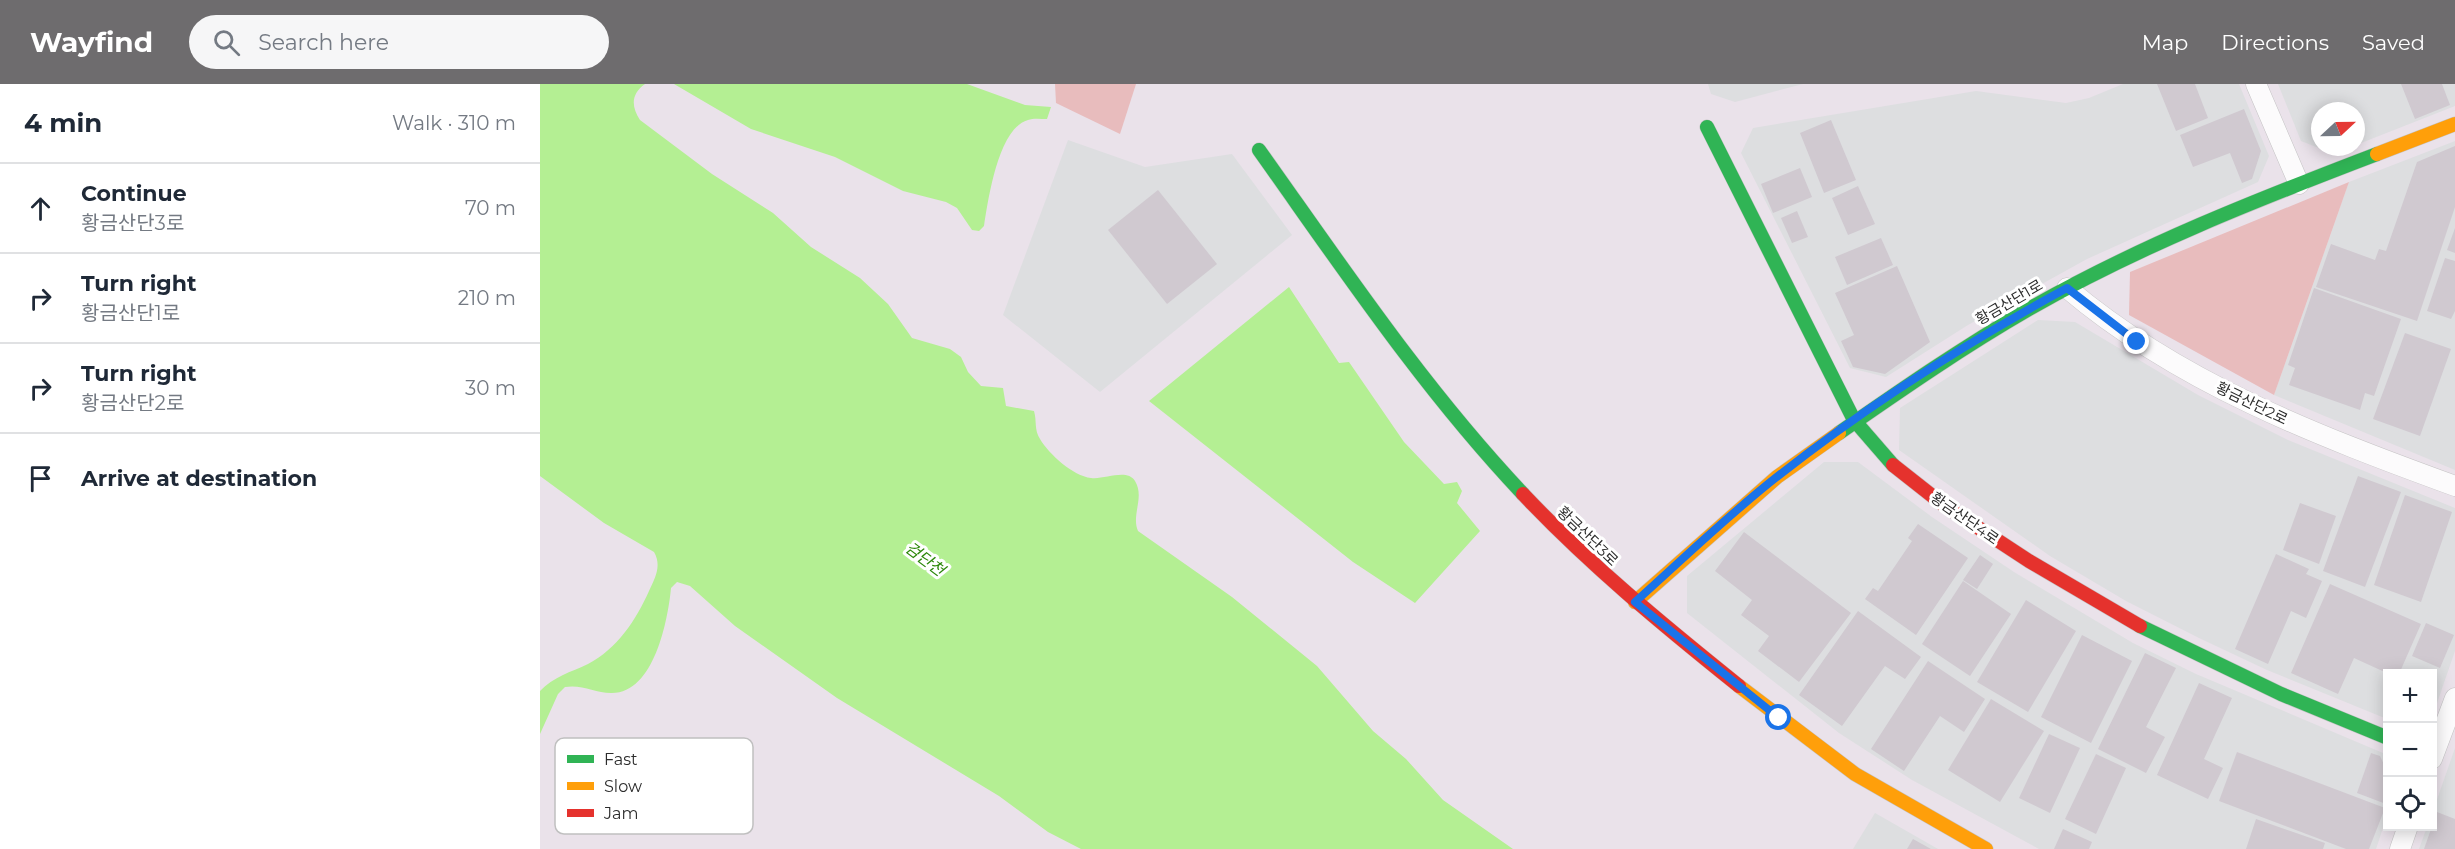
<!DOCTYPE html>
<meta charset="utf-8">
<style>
:root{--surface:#fff;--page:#f6f6f7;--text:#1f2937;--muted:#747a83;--line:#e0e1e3;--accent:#6e6c6e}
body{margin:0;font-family:Montserrat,"Noto Sans KR",sans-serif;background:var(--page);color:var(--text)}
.controls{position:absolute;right:18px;bottom:18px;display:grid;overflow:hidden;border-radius:0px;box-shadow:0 3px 15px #0003}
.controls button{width:54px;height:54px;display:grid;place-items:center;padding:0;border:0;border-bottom:2px solid var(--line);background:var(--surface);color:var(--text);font:30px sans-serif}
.compass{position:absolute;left:1771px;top:18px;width:54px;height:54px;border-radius:50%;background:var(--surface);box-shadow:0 3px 15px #0003;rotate:68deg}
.stop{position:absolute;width:18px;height:18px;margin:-14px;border:4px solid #1a73e8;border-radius:50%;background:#fff}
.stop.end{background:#1a73e8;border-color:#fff;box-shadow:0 2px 6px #0008}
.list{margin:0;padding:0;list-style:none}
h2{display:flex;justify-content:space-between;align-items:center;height:78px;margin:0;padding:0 24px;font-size:26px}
h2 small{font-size:20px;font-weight:400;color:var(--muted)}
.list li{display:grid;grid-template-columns:39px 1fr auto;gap:18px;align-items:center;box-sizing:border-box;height:90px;padding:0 24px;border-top:2px solid var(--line)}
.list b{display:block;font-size:22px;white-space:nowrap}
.list p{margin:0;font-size:20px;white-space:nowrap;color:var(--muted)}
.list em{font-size:20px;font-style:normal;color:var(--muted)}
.icon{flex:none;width:33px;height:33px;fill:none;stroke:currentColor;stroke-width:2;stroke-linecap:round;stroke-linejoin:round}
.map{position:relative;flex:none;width:1915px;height:765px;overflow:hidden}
header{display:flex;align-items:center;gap:36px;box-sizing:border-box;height:84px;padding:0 30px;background:var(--accent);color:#fff}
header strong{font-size:28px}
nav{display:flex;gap:33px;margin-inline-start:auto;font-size:21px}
.search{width:420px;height:54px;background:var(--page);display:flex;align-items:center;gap:15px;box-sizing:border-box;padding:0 21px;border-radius:33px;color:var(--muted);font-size:22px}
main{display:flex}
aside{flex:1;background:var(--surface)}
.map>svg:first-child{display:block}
</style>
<header>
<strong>Wayfind</strong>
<div class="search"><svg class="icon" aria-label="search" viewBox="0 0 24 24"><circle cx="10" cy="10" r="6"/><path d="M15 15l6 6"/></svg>Search here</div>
<nav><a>Map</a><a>Directions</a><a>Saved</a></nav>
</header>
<main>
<aside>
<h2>4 min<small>Walk · 310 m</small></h2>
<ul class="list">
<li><svg class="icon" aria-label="ahead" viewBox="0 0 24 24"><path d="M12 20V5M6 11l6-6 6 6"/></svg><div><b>Continue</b><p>황금산단3로</p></div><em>70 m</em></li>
<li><svg class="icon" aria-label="right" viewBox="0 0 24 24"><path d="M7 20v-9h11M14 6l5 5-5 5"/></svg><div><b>Turn right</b><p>황금산단1로</p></div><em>210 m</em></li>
<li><svg class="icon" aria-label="right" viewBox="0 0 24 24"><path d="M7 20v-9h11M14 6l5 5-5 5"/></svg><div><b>Turn right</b><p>황금산단2로</p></div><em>30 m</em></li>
<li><svg class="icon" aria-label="arrive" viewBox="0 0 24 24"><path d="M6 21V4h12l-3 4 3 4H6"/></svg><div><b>Arrive at destination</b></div></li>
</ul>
</aside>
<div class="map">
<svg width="1915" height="765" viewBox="0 0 1915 765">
<rect width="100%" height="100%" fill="#eae2ea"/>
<g fill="#dddee0">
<polygon points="1168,0 1263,0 1195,18 1171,10"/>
<polygon points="1583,0 1699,0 1729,72 1718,98 1547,175 1428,241 1346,293 1310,284 1201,69 1213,44 1436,7 1526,19 1549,14"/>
<polygon points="1738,0 1915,0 1915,22 1816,61 1816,27 1780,27 1780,63 1812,63 1794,70 1761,57"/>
<polygon points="528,56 605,83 692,70 752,151 560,308 463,231"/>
<polygon points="1915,57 1915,386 1734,311 1809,98"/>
<polygon points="1498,236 1535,238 1658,311 1748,356 1915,424 1915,567 1896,622 1893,623 1892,590 1848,590 1847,635 1727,586 1659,554 1586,517 1510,472 1359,366 1360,324"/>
<polygon points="1284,378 1318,378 1392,433 1474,488 1593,559 1656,590 1843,669 1847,676 1847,732 1836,765 1499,765 1372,696 1299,649 1147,529 1147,492"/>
<polygon points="1915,664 1915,765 1879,765 1887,743 1892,742 1893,727"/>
<polygon points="1335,729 1398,765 1313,765"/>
</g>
<g fill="#e8bcbd">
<polygon points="515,0 596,0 580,50 516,19"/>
<polygon points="1809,98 1734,311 1589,231 1590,188"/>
</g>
<g fill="#b4ef93">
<path d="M 0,0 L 105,0 C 91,10 91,22 100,36 L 172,90 L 233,129 L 271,163 L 320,194 L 348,220 L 372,254 L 410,265 L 421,273 L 428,288 L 441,302 L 463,304 L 466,322 L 494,327 C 497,337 494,346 500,355 C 509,370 533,392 551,394 C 564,396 587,384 595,397 C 605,413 591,431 598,447 L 692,513 L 777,582 L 833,647 L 866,675 L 903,716 L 973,765 L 541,765 L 508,748 L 459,712 L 297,614 L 195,542 L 150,502 L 137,498 L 131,504 C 128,536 114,610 71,609 C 55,609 42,600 25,603 L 18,610 L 0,650 L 0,607 C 13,593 31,588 48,580 C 77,565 96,536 109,507 C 115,494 122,482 114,468 L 64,439 L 0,392 Z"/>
<path d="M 134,0 L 427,0 L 485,21 L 511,23 L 507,35 C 501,35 493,34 488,36 C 458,44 448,117 444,142 L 439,147 L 432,146 L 417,124 L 406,118 L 363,107 L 295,73 L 211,45 Z"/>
<polygon points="749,203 799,279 809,278 864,358 904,400 917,398 922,407 917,419 940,447 875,519 813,478 609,317"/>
</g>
<g fill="#d0c9d0">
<polygon points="1617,0 1655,0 1668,34 1636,47"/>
<polygon points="1861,0 1902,0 1910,21 1875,35"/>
<polygon points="1704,25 1721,67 1712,95 1702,99 1690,69 1653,83 1640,51"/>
<polygon points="1291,36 1316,96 1284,109 1260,49"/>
<polygon points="1915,62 1915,123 1877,237 1776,203 1791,160 1835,176 1839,165 1846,167 1877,78"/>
<polygon points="1260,84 1272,113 1233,129 1221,100"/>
<polygon points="1318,102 1335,140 1308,151 1292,114"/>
<polygon points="618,106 677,180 627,220 568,146"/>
<polygon points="1257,127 1268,153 1252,159 1241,134"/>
<polygon points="1915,144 1915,169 1907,166"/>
<polygon points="1341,154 1353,181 1307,201 1295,173"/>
<polygon points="1905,174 1915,177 1915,227 1911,235 1887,227"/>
<polygon points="1357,182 1390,258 1345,290 1313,283 1301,257 1314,251 1295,209"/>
<polygon points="1774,204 1861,235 1834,312 1825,309 1820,326 1749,301 1755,284 1748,281"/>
<polygon points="1865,249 1911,265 1880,352 1833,335"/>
<polygon points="1818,392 1861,408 1825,503 1783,487"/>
<polygon points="1865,411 1912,428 1881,518 1834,501"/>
<polygon points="1760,419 1796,432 1779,480 1743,466"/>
<polygon points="1378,440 1428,474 1376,551 1325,515 1333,504 1338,507 1372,457 1368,454"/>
<polygon points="1204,448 1311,529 1259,598 1218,567 1229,552 1201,531 1212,516 1175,487"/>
<polygon points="1736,470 1769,485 1766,490 1782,497 1766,534 1751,527 1728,580 1695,565"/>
<polygon points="1440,471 1453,480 1437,505 1423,496"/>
<polygon points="1423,497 1471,530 1430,592 1382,560"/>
<polygon points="1790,500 1881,540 1859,590 1849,590 1814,574 1798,610 1751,589"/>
<polygon points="1486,516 1536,547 1488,628 1437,598"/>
<polygon points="1318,527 1381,573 1365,595 1345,582 1302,642 1259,611"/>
<polygon points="1886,539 1914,551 1900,584 1872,572"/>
<polygon points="1542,551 1592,577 1551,659 1501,633"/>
<polygon points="1605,569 1636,584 1606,643 1625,653 1606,689 1558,665"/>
<polygon points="1388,577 1445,615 1424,648 1400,632 1364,687 1331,665"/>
<polygon points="1659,599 1692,614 1664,675 1683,684 1668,715 1617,691"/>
<polygon points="1451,615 1504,647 1460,718 1408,686"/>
<polygon points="1509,650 1540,664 1510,729 1479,714"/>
<polygon points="1697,668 1845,724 1829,765 1806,765 1679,717"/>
<polygon points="1831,669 1840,672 1848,689 1846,720 1817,709"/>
<polygon points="1556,670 1586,684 1556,750 1525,735"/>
<polygon points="1897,728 1915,735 1915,765 1884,765"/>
<polygon points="1716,735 1785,759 1783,765 1706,765"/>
<polygon points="1523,745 1552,758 1549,765 1514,765"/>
<polygon points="1373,755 1391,765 1367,765"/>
</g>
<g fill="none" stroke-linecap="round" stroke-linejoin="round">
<g stroke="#c4c3c4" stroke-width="21">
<g id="street">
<polyline points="1716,0 1759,100"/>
<path d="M 1527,204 C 1639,299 1778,352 1915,402"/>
<polyline points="1892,675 1915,614"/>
<polyline points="1860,765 1868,742"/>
</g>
</g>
<g stroke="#c4c3c4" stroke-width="15">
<g id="fast">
<polyline points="1167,43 1314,336 1353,381"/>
<path d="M 719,66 C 803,184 883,304 983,410"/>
<path d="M 1299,349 C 1361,306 1423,263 1489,225 C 1599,162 1719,115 1837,70"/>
<polyline points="1600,542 1741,610 1848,654"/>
</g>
</g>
<g stroke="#c4c3c4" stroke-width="15">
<g id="slow">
<polyline points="1837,70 1915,40"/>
<polyline points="1095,518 1237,393 1299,349"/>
<polyline points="1199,602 1315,690 1446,765"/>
</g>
</g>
<g stroke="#c4c3c4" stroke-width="15">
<g id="jam">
<polyline points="1353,381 1405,422 1489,477 1600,542"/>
<path d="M 983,410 C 1049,480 1123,541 1199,602"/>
</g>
</g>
<use href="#street" stroke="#fcfbfc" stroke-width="20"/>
<use href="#fast" stroke="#30b455" stroke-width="14"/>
<use href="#slow" stroke="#ff9f0a" stroke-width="14"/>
<use href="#jam" stroke="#e5322d" stroke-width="14"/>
</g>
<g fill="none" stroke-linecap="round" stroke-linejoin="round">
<path stroke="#1a73e8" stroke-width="8" d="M 1239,634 L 1095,518 C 1142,476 1188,431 1238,392 C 1328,321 1426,259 1527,204 L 1597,258"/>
</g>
<g text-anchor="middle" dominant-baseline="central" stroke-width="6" stroke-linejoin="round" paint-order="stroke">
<g font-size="15" fill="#2c2c2c" stroke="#fff">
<text transform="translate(1469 218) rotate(-30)">황금산단1로</text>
<text transform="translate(1712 319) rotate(26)">황금산단2로</text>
<text transform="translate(1425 434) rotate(35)">황금산단4로</text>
<text transform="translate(1048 452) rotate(44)">황금산단3로</text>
</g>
<g font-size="16" font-style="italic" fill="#2c870a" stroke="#fff">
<text transform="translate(385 475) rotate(37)">검단천</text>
</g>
</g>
<rect x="15" y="654" width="198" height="96" rx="9" fill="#fff" stroke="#c0c0c0" stroke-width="1.5"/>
<rect x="27" y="671" width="27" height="8" fill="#30b455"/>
<rect x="27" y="698" width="27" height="8" fill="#ff9f0a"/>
<rect x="27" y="725" width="27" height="8" fill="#e5322d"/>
<g font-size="16" fill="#2c2c2c">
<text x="64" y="681">Fast</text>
<text x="64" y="708">Slow</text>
<text x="64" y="735">Jam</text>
</g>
</svg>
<div class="controls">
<button>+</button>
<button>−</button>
<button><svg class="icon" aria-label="locate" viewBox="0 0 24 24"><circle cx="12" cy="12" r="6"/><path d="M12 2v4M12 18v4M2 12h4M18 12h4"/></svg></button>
</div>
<svg class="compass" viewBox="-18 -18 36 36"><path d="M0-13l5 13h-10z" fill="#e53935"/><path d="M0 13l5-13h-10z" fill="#747a83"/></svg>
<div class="stop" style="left:1239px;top:634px"></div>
<div class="stop end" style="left:1597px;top:258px"></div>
</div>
</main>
